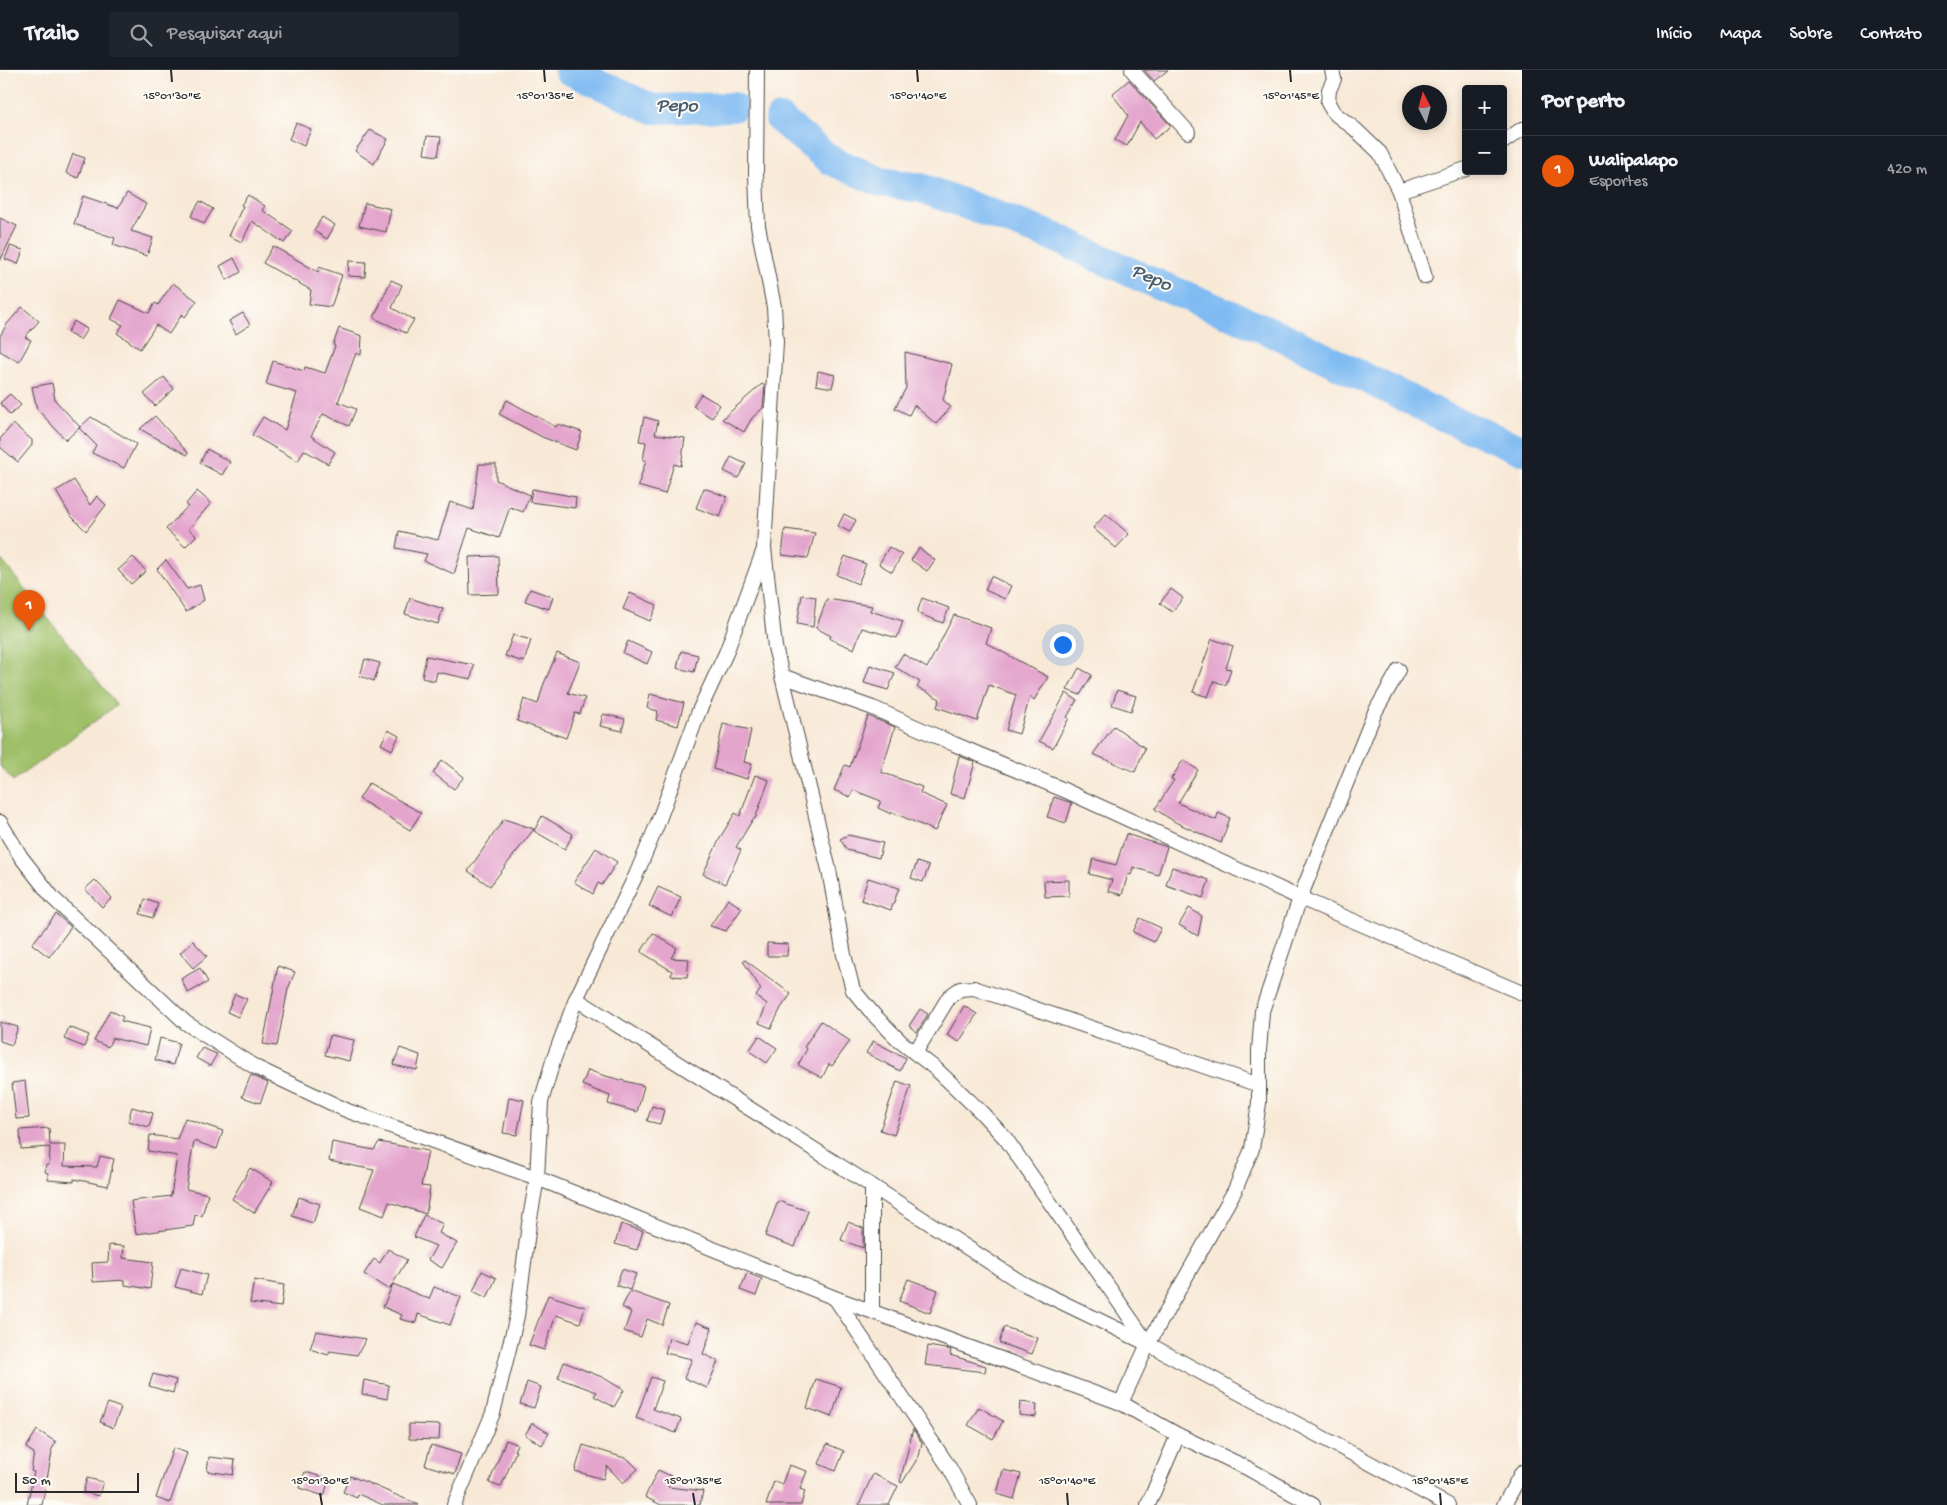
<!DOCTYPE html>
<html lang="pt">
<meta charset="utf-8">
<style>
:root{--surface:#171b24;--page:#20242c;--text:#f1f3f6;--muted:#9ea1a6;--line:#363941;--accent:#ea580c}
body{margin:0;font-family:"Gochi Hand",sans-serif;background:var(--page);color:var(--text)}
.controls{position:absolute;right:15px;top:15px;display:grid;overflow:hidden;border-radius:5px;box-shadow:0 2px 8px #0003}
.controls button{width:45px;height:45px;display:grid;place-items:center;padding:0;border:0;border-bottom:1px solid var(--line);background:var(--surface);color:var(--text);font:25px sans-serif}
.compass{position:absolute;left:1402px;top:15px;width:45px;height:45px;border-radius:50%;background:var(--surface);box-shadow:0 2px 8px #0003;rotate:354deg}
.scale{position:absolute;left:15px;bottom:12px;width:124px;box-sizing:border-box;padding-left:5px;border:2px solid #2b2b2b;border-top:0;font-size:14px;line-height:18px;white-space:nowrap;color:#2b2b2b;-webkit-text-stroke:4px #fdfcf7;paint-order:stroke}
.you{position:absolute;left:1062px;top:574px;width:18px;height:18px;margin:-12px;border:4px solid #fff;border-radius:50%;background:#1a73e8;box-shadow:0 0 0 8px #1a73e833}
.badge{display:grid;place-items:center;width:32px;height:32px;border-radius:50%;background:var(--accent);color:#fff;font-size:16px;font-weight:700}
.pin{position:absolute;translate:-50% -41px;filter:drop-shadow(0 1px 2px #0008)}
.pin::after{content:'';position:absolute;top:26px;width:18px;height:15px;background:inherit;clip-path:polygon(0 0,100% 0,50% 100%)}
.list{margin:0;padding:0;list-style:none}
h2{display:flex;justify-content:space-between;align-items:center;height:65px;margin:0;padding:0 20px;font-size:21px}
h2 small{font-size:16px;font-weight:400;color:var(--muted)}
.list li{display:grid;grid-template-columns:32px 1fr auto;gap:15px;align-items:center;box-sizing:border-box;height:70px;padding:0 20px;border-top:1px solid var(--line)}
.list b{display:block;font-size:19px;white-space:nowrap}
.list p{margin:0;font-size:16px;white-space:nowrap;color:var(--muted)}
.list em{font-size:16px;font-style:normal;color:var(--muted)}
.icon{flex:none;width:28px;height:28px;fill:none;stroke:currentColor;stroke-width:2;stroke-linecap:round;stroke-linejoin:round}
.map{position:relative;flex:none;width:1522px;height:1435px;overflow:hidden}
header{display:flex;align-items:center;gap:30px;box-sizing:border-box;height:70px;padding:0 25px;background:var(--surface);border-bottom:1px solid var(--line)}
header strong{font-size:24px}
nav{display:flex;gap:28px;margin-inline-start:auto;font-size:18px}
.search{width:350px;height:45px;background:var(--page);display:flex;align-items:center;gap:12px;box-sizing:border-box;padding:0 18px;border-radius:5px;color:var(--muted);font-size:19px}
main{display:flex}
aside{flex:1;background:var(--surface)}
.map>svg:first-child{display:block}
</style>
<header>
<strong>Trailo</strong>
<div class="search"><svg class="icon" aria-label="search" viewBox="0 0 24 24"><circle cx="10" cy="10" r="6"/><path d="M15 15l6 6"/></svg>Pesquisar aqui</div>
<nav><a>Início</a><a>Mapa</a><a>Sobre</a><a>Contato</a></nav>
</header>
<main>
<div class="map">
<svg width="1522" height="1435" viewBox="0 0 1522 1435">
<rect width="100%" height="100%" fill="#fdfcf7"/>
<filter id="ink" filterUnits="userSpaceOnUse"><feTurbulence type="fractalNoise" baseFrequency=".02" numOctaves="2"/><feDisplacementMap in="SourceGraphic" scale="10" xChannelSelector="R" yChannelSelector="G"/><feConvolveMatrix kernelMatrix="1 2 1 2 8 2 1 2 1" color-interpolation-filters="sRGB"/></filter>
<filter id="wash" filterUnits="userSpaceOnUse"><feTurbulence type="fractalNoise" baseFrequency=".0096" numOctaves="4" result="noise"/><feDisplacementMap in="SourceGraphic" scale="20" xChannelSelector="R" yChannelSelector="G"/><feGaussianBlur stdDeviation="1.12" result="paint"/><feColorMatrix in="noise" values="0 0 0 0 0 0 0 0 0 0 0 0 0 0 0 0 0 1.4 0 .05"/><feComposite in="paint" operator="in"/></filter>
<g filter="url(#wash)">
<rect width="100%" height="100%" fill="#f8e9d7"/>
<polygon fill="#9fbf68" stroke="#65754a" points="0,488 117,635 13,711 0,696"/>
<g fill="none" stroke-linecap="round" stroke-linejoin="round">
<g stroke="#80bbf2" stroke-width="30">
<polyline points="569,0 653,39 733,37"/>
<polyline points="780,49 830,90 881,112 921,118 1057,168 1143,208 1281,266 1438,344 1522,380"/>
</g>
</g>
<g id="blocks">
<g fill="#e4a5cd">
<polygon points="1144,0 1168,0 1154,11"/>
<polygon points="1129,10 1171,56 1154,69 1140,52 1127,76 1115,70 1128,45 1112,24"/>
<polygon points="296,53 311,59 304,76 289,69"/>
<polygon points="370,60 388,69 374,94 355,81"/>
<polygon points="427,66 441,67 438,86 424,84"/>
<polygon points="73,84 85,88 78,108 66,103"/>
<polygon points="127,123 146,134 131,161 153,168 147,186 113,175 115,168 74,154 83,126 118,138"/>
<polygon points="248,125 265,136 262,140 293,161 284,173 252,151 242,172 229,166 243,136 241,135"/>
<polygon points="200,131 213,139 204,154 191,146"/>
<polygon points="365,133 391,139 386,162 359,156"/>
<polygon points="322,147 335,155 327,169 314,161"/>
<polygon points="0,148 17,156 0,191"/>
<polygon points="10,176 23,180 18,194 5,189"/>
<polygon points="273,176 318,202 319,197 342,205 331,237 309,234 311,220 263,193"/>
<polygon points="234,188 241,202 227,210 220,196"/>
<polygon points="349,191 366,192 365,207 348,206"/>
<polygon points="391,210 402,215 392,238 414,250 406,263 374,248"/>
<polygon points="173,213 197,231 185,247 182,244 169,264 156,255 140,279 117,263 123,255 111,249 120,230 149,243 155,233 158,235"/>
<polygon points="22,237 39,251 25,267 31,270 19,292 0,281 0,266 7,254"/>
<polygon points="243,243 250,255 236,264 229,251"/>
<polygon points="74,251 87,259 80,270 67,263"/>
<polygon points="339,258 362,266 361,285 356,283 338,332 356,339 349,356 323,344 311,366 335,382 328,394 304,380 298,391 252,365 263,347 285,360 297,323 266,314 273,291 304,301 305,297 325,303 335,276 333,275"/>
<polygon points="905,282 952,294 943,330 951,337 936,354 914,335 909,345 895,338 906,318"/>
<polygon points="818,301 835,305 832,318 816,315"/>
<polygon points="164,307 174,319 155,336 144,324"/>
<polygon points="52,313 55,330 80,357 66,370 37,339 32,317"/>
<polygon points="762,314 765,316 763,338 752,348 744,362 722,349"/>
<polygon points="10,324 21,335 10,345 0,333"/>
<polygon points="701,324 720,335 712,348 693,336"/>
<polygon points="507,330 556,357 558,354 582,362 576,380 542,367 499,344"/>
<polygon points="155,346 188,383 187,385 140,359"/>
<polygon points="91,347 136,374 124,398 92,383 96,375 79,358"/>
<polygon points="644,347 658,351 655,364 685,368 681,396 674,394 665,424 638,416 646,390 643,390 646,372 639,371"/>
<polygon points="13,354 32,370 32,375 18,392 0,377 0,369"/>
<polygon points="207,379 230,392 222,405 200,393"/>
<polygon points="731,387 746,394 738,408 724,401"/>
<polygon points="479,394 496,394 496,410 530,425 523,442 510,437 499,468 469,458 454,504 424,491 427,484 396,478 399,461 438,470 450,432 473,440"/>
<polygon points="74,410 90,435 97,426 106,435 86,461 70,445 56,421"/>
<polygon points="704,418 727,427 720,447 696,438"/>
<polygon points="532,419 576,427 575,438 530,432"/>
<polygon points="197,421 211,433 189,459 196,466 185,477 166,459 188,436 186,434"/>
<polygon points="844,444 856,450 850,462 838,456"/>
<polygon points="1106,444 1129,464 1116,478 1093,458"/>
<polygon points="785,459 815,463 808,488 782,485"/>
<polygon points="889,477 902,485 892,502 879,494"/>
<polygon points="919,478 935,490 927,501 911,490"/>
<polygon points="498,486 499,524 470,525 469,487"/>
<polygon points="845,486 866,494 858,514 837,505"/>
<polygon points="133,487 146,501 131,514 118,500"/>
<polygon points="166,490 187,519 200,515 204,530 186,542 157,499"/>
<polygon points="991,506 1011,516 1005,529 985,520"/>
<polygon points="530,519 553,527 549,539 525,531"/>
<polygon points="1171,519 1183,528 1172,542 1160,533"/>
<polygon points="630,523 657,535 650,551 623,539"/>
<polygon points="802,525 816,527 813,557 797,554"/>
<polygon points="410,528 443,539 438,554 405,544"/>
<polygon points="922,528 949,538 943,553 917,543"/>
<polygon points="827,529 872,536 870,541 903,551 897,568 862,558 854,579 830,569 831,566 816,558"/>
<polygon points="954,545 991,558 986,573 1048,607 1034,630 1030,627 1019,664 1006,660 1016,625 989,615 977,651 937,637 940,629 917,617 920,612 895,597 903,584 927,598"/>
<polygon points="513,565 531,570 524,592 505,586"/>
<polygon points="1212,569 1233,576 1226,598 1231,599 1226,615 1214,611 1208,627 1193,622"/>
<polygon points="628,571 652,582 647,594 623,583"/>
<polygon points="681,581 698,585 694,602 677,598"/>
<polygon points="557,583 580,592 568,623 585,628 580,644 575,643 566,668 517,651 524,629 538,634 543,616"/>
<polygon points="426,586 474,595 471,609 437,602 435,611 422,608"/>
<polygon points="365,589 380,593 374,611 360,606"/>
<polygon points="870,595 895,603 888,620 864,613"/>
<polygon points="1079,598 1092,605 1080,625 1067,620"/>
<polygon points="1117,620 1136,626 1131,641 1112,635"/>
<polygon points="1066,623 1077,630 1067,647 1069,648 1053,678 1039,671"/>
<polygon points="650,624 684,633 678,656 656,650 658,641 647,638"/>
<polygon points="603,644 625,649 622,661 600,656"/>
<polygon points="868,646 895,657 881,702 922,717 920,723 947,735 935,761 892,742 891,744 878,738 881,731 853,720 850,727 834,720 845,695 850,697"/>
<polygon points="723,654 751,660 744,692 752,694 747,709 713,699"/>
<polygon points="1114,656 1145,678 1135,702 1093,684"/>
<polygon points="388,660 399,666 392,680 381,674"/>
<polygon points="959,686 975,692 965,728 950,724"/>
<polygon points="442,690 464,707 454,719 433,703"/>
<polygon points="1183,690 1198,700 1178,733 1216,750 1218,743 1230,748 1221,773 1175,752 1155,739 1174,710 1171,709"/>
<polygon points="755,705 769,710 755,749 753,749 736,777 741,780 725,814 703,804 721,766 735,743 740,746"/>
<polygon points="369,713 421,743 410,760 359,729"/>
<polygon points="1054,727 1072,733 1066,753 1047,747"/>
<polygon points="542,746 573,764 565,779 534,761"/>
<polygon points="504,749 534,759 490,816 468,801"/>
<polygon points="1126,764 1167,777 1158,805 1133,797 1131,805 1128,804 1122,825 1108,821 1112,810 1089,804 1093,789 1116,795"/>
<polygon points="848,765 883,773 879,788 847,780 840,769"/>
<polygon points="596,778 617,792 602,815 598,813 593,824 574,812"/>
<polygon points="917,792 929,796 923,812 911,808"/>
<polygon points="1172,797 1209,810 1203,828 1166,815"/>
<polygon points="868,808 899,818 891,840 861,830"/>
<polygon points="95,810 112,828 102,837 85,819"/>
<polygon points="1069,810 1069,826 1045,827 1044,811"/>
<polygon points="658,817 681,827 672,847 649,836"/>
<polygon points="145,829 158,834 153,848 140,844"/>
<polygon points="728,829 742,838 726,861 710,856"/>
<polygon points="1189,838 1202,846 1198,866 1179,855"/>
<polygon points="56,844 71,857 49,887 32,874"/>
<polygon points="1140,848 1161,858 1154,872 1133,862"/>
<polygon points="653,863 677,878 671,888 689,889 687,907 671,906 672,901 641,882"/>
<polygon points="193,871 207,886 193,898 180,883"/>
<polygon points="767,873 788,874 787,886 767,886"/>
<polygon points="745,890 791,924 781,938 771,958 759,953 767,934 756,926 761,919 743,891"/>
<polygon points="278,896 295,902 288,919 277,976 263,974"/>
<polygon points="200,898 208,912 188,923 181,909"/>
<polygon points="235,924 247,929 238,947 227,942"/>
<polygon points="964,936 977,944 959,972 947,965"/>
<polygon points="920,939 928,944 917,962 909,956"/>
<polygon points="110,940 123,947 121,951 150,958 146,976 112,968 108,977 94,971"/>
<polygon points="821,951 850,971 832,996 829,994 822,1008 798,995 807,979 804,977"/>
<polygon points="0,952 18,957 12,975 0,971"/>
<polygon points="69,957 89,965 84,977 64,969"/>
<polygon points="330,965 354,970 349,991 325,985"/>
<polygon points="759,966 777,978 767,993 749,981"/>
<polygon points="160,968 179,973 173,995 155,990"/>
<polygon points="873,971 906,988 900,1001 866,983"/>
<polygon points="202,978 217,984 210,996 196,988"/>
<polygon points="400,978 420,985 417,1000 393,995"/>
<polygon points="588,1000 602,1005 644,1016 637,1042 608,1034 610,1026 582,1015"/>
<polygon points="251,1005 268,1013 260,1033 242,1027"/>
<polygon points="25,1011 29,1048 16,1049 12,1013"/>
<polygon points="897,1011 911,1016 894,1065 880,1060"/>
<polygon points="509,1027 524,1030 517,1065 503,1063"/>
<polygon points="652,1036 664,1040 660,1054 647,1051"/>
<polygon points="132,1037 153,1043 149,1057 128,1051"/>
<polygon points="185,1048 223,1061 217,1079 194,1071 186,1119 208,1124 202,1146 195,1145 193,1156 136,1164 131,1131 171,1126 177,1086 148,1081 150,1065 177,1069"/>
<polygon points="49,1058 50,1075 65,1075 64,1096 97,1097 100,1086 114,1089 108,1116 74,1109 74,1112 48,1110 48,1103 45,1102 46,1095 49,1095 50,1077 21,1079 20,1060"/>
<polygon points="332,1072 374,1080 379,1072 428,1081 421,1116 430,1117 426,1144 389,1132 384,1146 360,1137 374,1100 329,1091"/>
<polygon points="250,1098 273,1112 254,1143 232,1129"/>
<polygon points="299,1127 320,1134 313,1153 292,1146"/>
<polygon points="778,1131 808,1141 795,1177 765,1166"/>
<polygon points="424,1145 443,1154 439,1163 457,1173 442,1198 428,1190 436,1176 414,1167"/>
<polygon points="848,1152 863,1158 863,1178 841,1170"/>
<polygon points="621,1154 643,1161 637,1180 615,1174"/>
<polygon points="109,1175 124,1176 123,1188 153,1192 150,1219 125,1215 125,1210 93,1212 92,1193 108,1192"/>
<polygon points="388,1179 407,1190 389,1220 364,1204 374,1189 380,1193"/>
<polygon points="181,1198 207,1205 202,1224 175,1217"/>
<polygon points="622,1199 636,1204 630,1220 616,1215"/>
<polygon points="482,1201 496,1208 487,1228 473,1221"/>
<polygon points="747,1203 762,1209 756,1226 740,1220"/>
<polygon points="908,1209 938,1220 930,1243 899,1231"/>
<polygon points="254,1210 284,1215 281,1237 250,1233"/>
<polygon points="393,1214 429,1229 434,1217 461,1227 450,1255 418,1244 416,1253 400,1249 402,1245 383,1237"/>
<polygon points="630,1221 669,1235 662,1255 647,1249 641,1267 624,1261 631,1242 622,1237"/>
<polygon points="548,1225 585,1237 580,1253 556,1245 544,1280 529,1275"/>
<polygon points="696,1252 712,1258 703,1284 718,1291 707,1318 684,1308 692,1289 665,1283 669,1268 688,1273"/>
<polygon points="1004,1257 1038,1268 1032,1284 999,1273"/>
<polygon points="316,1261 366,1269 357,1285 330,1281 328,1285 310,1279"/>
<polygon points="928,1276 951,1280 950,1285 986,1296 985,1302 925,1295"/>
<polygon points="564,1292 602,1307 624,1320 614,1337 594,1326 597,1322 558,1308"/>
<polygon points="153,1304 176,1310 173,1323 149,1316"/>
<polygon points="651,1307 663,1311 653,1339 681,1349 676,1363 636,1348"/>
<polygon points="816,1309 841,1317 832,1347 807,1338"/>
<polygon points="364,1310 389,1315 387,1329 362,1324"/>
<polygon points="527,1312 541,1317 534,1338 520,1334"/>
<polygon points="1020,1332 1037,1334 1036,1347 1019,1345"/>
<polygon points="108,1333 121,1338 113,1358 100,1352"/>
<polygon points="979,1337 1003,1351 993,1369 968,1355"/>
<polygon points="532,1353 549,1363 542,1375 525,1365"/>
<polygon points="409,1354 440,1355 439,1370 409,1369"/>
<polygon points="913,1359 922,1373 919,1386 902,1413 900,1412"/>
<polygon points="37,1360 56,1372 51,1381 52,1382 42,1435 27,1435 34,1402 31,1401 34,1383 26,1378"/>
<polygon points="506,1370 517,1374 514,1381 516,1381 501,1417 489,1413"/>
<polygon points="827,1374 844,1381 836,1401 819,1394"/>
<polygon points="431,1375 461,1384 455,1404 425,1395"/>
<polygon points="583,1375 628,1389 638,1399 623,1413 607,1396 603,1409 575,1401"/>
<polygon points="173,1378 187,1383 170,1433 156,1428"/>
<polygon points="209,1387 235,1390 233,1405 207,1401"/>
<polygon points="789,1395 807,1401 800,1419 805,1421 801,1435 766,1435 774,1411 782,1414"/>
<polygon points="658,1400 673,1407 668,1417 703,1421 700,1435 661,1435 645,1427"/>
<polygon points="1003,1400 1021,1404 1014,1429 997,1424"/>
<polygon points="305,1402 329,1409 324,1426 299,1418"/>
<polygon points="873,1404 898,1416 889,1435 859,1435"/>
<polygon points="350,1406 366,1412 419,1435 383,1435 358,1424 357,1428 343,1422"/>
<polygon points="87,1408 103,1412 99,1426 83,1422"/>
</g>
</g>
</g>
<g filter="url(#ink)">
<use href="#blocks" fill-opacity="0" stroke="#4a4845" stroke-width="1"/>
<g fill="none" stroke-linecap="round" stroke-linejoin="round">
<g stroke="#4a4845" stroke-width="16">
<g id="street">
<polyline points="757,0 756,104 758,156 774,237 776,272 764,478 775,577 829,800 844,885 853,920 874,945 901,972 936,999 981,1042 1006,1069 1148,1274"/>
<polyline points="1132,0 1188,62"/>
<polyline points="1332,0 1334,9 1329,20 1328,33 1334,43 1355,59 1380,83 1399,121 1425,207"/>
<polyline points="1503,72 1522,59"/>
<polyline points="1399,121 1466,99"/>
<polyline points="782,606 873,638 954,674 1064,720 1300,828 1522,923"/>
<polyline points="0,752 21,787 53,828 186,953 255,997 348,1041 537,1108 835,1228 1121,1333 1178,1365 1247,1398 1313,1435"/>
<polyline points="576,929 872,1116 1022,1213 1148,1274 1448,1435"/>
<polyline points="915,983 949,927 960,919 974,918 1259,1015"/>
<polyline points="835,1228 949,1397 970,1435"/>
<polyline points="872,1241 872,1116"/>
<polyline points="1121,1333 1148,1274 1235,1120 1252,1079 1259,1033 1259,981 1262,941 1300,828 1375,642 1399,600"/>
<polyline points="454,1435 493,1343 517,1246 529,1154 537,1108 541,1032 553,991 576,929 636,805 657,755 699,641 726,583 763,482"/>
<polyline points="1148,1435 1178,1365"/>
<polyline points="1504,1435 1522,1402"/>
</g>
</g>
<use href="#street" stroke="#fff" stroke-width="14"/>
</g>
</g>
<path fill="none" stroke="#2b2b2b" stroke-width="2" d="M 171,0 L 172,12M 544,0 L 545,12M 917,0 L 918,12M 1290,0 L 1291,12M 320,1423 L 322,1435M 693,1423 L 695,1435M 1067,1423 L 1068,1435M 1440,1423 L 1441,1435"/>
<g text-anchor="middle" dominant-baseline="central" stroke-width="4" stroke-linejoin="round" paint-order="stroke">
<g font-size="20" font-style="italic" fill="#495d71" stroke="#fdfcf7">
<text transform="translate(677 37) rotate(1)">Pepo</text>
<text transform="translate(1151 209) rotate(24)">Pepo</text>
</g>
</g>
<g font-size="12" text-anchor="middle" fill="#2b2b2b" stroke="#fdfcf7" stroke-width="4" stroke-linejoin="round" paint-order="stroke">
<text x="172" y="29">15°01'30"E</text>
<text x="545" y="29">15°01'35"E</text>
<text x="918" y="29">15°01'40"E</text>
<text x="1291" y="29">15°01'45"E</text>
<text x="320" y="1414">15°01'30"E</text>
<text x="693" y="1414">15°01'35"E</text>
<text x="1067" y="1414">15°01'40"E</text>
<text x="1440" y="1414">15°01'45"E</text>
</g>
</svg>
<div class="controls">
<button>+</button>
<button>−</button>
</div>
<svg class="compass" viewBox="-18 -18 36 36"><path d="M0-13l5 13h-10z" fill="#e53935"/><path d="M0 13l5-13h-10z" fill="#9ea1a6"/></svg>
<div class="scale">50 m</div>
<div class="you"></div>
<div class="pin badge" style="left:29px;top:561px">1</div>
</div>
<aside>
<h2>Por perto<small></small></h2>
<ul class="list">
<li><span class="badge">1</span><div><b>Walipalapo</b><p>Esportes</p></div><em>420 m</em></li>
</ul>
</aside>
</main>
